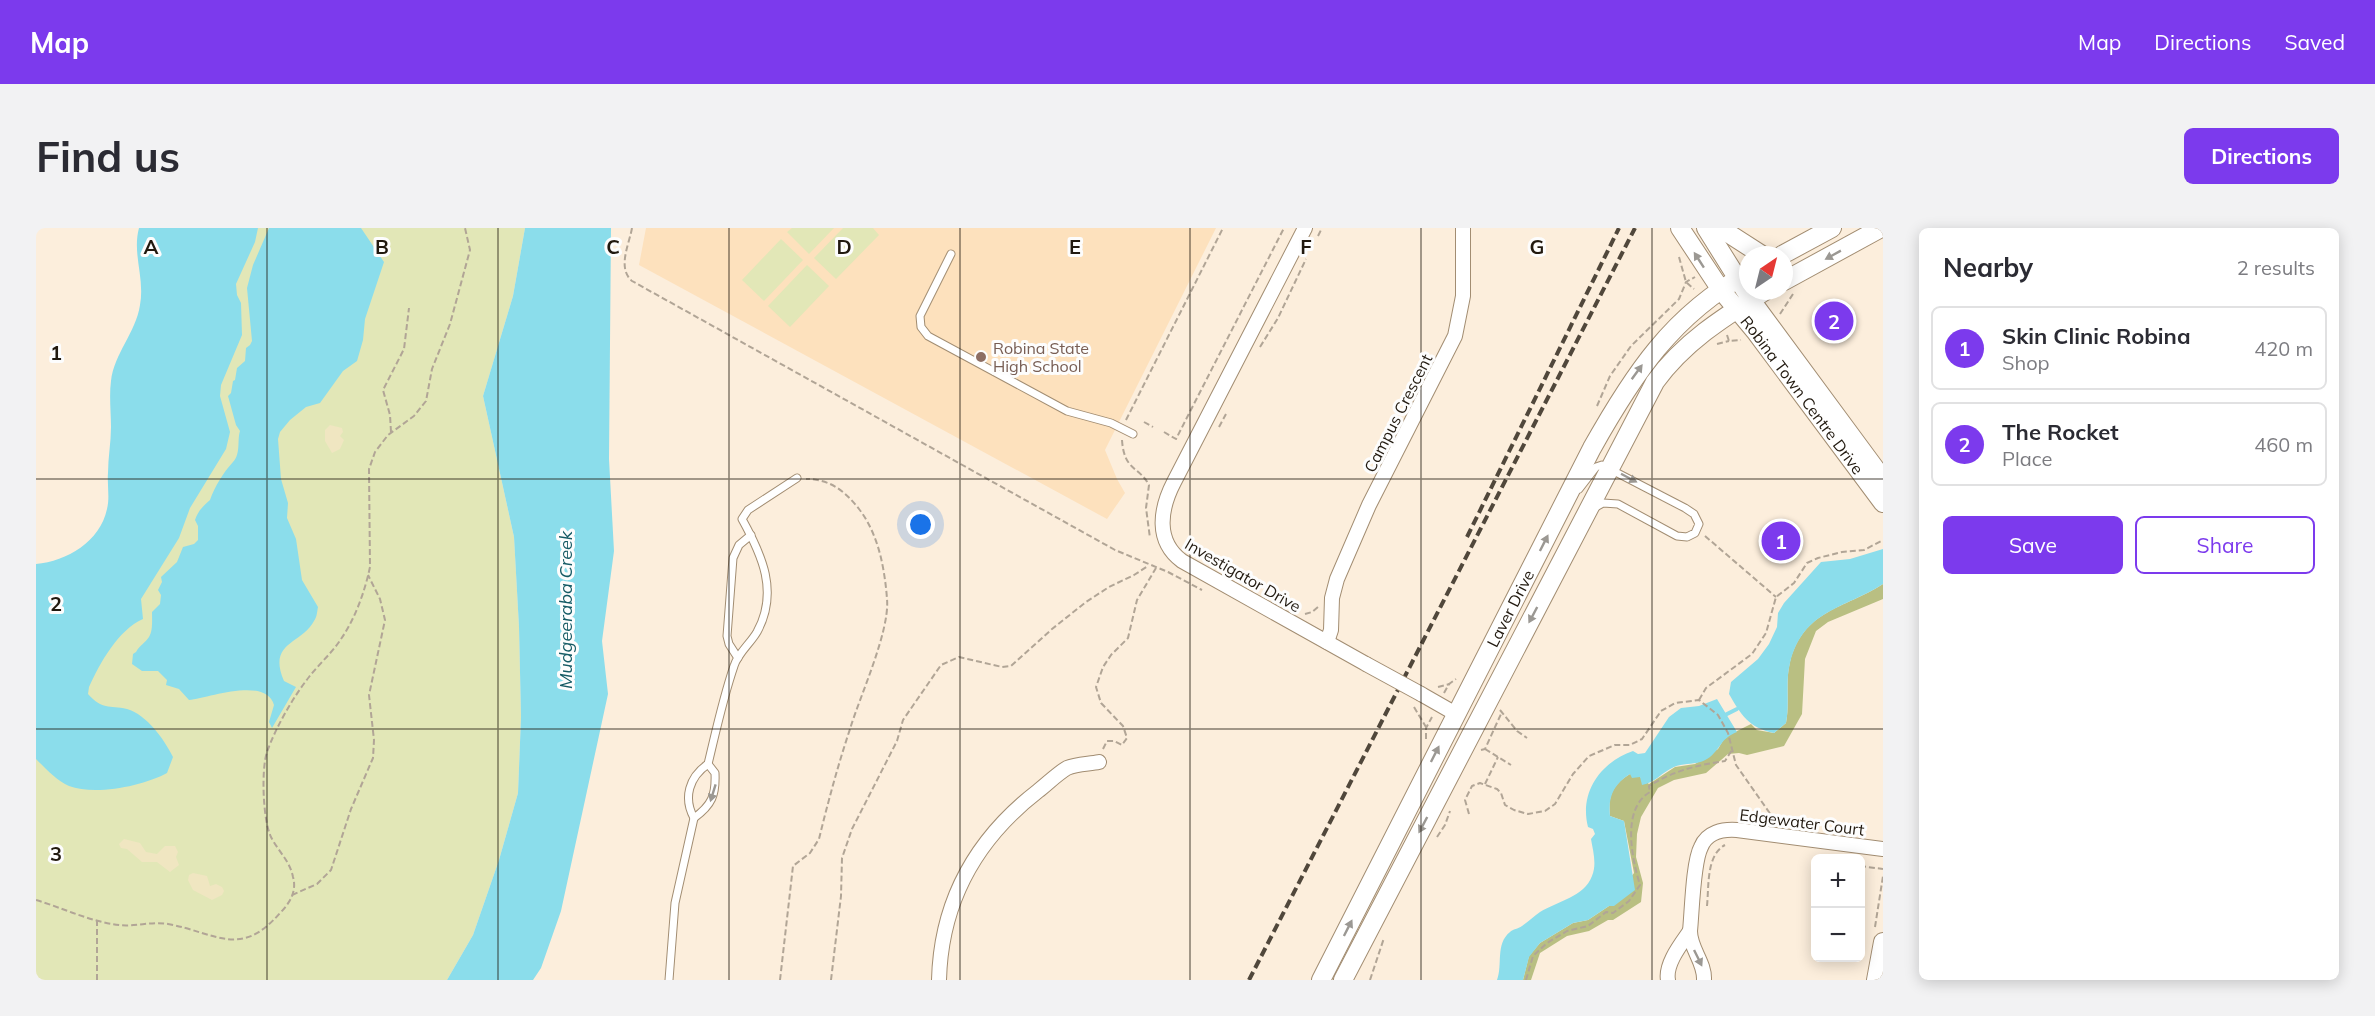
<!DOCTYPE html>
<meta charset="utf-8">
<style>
:root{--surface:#fff;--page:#f2f2f3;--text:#2b2b33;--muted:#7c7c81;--line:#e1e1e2;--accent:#7c3aed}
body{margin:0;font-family:Mulish,sans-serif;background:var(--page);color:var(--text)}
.controls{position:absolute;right:18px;bottom:18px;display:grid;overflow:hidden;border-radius:9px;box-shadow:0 3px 15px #0003}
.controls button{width:54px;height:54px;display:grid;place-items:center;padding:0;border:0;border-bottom:2px solid var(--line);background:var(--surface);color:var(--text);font:30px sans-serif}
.compass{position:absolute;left:1703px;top:18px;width:54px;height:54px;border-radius:50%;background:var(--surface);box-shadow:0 3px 15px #0003;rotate:35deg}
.you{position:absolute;left:885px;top:297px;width:21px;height:21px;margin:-15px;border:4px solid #fff;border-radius:50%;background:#1a73e8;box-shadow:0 0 0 9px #1a73e833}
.badge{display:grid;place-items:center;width:39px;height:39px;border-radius:50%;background:var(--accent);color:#fff;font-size:20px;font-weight:700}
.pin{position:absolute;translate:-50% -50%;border:3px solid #fff;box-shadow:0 2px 6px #0006}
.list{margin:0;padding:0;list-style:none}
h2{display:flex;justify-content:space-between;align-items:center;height:78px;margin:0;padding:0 24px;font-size:26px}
h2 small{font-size:20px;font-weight:400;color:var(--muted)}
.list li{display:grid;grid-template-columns:39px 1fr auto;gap:18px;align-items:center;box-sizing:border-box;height:84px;margin:0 12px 12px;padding:0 12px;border:2px solid var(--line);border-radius:9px}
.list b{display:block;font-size:22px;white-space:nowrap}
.list p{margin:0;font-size:20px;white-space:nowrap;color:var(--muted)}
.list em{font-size:20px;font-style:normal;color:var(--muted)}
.actions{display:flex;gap:12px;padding:18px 24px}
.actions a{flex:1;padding:14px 0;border:2px solid var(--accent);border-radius:9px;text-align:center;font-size:21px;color:var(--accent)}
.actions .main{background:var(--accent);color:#fff}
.map{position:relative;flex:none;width:1847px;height:752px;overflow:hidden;border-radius:9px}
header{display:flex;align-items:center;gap:36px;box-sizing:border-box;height:84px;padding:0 30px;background:var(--accent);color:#fff}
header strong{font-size:28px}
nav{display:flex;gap:33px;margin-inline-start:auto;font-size:21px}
.intro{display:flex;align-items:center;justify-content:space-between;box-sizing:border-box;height:144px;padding:0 36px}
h1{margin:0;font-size:42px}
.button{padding:15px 27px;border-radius:9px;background:var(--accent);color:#fff;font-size:21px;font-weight:700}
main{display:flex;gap:36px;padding:0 36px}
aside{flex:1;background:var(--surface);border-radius:9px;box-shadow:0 3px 15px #0003}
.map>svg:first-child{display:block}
</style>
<header>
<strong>Map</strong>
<nav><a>Map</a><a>Directions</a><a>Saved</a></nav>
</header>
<div class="intro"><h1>Find us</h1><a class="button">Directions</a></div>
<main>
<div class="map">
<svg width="1847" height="752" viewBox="0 0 1847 752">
<rect width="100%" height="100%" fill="#fceedc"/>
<polygon fill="#fde1bd" points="610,0 1180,0 1069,222 1081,251 1089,265 1071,291 603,37"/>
<g fill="#e2e7b7">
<polygon points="146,0 489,0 477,68 447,168 478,309 483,399 485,489 482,565 463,632 437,707 411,752 0,752 0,379 58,352"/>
<polygon points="756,0 798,0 773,26 751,4"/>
<polygon points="807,0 837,0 843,7 800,51 778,30"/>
<polygon points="745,11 767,32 728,73 706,52"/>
<polygon points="771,37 793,58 754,99 732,78"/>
</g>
<path fill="#b9bf82" d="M 1847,356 L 1847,371 L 1792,394 L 1780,403 L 1769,431 L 1766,486 L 1748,518 L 1711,527 L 1703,525 L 1692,526 L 1670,545 L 1638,552 L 1622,560 L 1605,589 L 1601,606 L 1600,629 L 1607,655 L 1605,674 L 1577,692 L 1572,692 L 1553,703 L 1531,708 L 1504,725 L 1495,752 L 1487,752 L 1493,728 L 1504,715 L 1537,695 L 1552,692 L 1573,678 L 1598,645 L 1588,593 L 1574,588 C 1572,568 1576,557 1594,546 L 1604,549 L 1613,556 L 1639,539 L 1659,536 L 1682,521 L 1689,509 L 1715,496 L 1721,502 L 1738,505 L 1750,495 C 1754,475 1749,454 1754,434 C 1767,382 1808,381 1847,356 Z"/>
<g fill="#f0e6c1">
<polygon points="294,197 306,200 307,204 304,208 308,212 304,221 296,225 289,213 289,202"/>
<polygon points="88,611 104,615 110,624 121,626 129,618 139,618 142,624 140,629 143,637 134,644 121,634 106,634 91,621 85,620 83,616"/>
<polygon points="157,645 171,648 174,658 180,656 186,659 188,663 186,667 176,672 157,662 152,652 153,647"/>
</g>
<g fill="#8bddeb">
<path d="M 103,0 L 222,0 L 219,14 L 200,56 L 201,67 L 205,75 L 206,107 L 185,157 L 184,168 L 194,204 L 190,221 L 154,280 L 143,310 L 105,371 L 107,391 C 82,402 64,435 53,459 L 52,466 C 66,482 73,477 91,481 C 111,487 128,511 137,529 L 131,545 C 107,558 59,568 33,558 C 21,553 9,540 0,531 L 0,336 C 31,333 64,314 71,281 C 74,269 71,257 72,245 C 72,230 75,214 75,199 C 75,184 73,168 75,153 C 78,126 100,104 104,77 C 109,50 96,26 103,0 Z"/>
<path d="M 233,0 L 325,0 L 348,34 L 329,91 L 327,112 L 321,133 L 307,143 L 284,175 L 270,179 L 254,192 L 244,204 L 242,211 L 245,251 L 252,275 L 251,290 L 260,311 L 266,352 L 282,379 C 281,384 281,389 278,393 C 266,416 231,414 248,453 L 260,459 L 236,500 L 233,494 L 238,477 C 230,448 172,470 153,472 L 143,461 L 130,457 L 131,452 L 122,443 L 106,443 L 96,436 L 97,426 L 100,424 C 104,417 109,415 113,409 C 117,403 116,391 116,384 L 124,376 L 125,367 L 122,362 L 126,354 L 125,349 L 141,334 L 147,319 L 158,316 L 162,312 L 162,298 L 159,292 C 162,283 167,278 174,272 C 179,258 187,245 197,234 C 205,226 201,212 204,203 L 200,197 L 192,168 L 195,165 L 197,153 L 199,152 L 201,140 L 209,133 L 210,120 L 214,117 L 216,113 L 211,60 L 217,37 Z"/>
<polygon points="489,0 575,0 573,231 578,323 566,413 572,466 525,683 505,740 497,752 411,752 437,707 463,632 482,565 485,489 483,399 478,309 447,168 477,68"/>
<path d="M 1847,321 L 1847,356 C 1808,381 1767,382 1754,435 C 1749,455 1754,475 1750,495 L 1738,505 C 1713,500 1705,487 1693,466 L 1695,454 L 1722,431 L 1733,416 L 1741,399 L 1742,385 L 1748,375 L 1785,334 L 1814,331 Z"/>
<path d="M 1681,471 L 1701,504 C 1684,511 1686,519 1674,529 C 1663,538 1650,534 1638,539 C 1626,544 1619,555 1606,557 L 1604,549 L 1596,550 L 1594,546 C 1577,557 1572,569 1574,588 L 1588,593 L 1599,662 L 1578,678 L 1573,678 L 1552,692 L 1537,695 L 1504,715 L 1493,729 L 1487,752 L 1461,752 C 1467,737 1459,716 1474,704 C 1477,701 1482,701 1486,698 C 1492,694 1498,688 1504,684 C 1522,673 1548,669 1556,648 C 1561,636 1557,623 1555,611 L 1559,606 L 1557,601 L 1552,599 C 1543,564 1565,534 1597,523 L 1602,526 L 1609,525 L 1633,489 L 1645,480 L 1663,478 Z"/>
</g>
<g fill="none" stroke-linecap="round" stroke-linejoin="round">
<polyline stroke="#8bddeb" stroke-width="4" points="1689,487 1701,481"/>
<g stroke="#a28d72" stroke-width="9">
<g id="lane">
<polyline points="915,26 884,88 885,99 892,108 1031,183 1075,195 1097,206"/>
<polyline points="1543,261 1560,239 1566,237 1649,280 1658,286 1663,296 1659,305 1651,309 1641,308 1582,276 1567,275 1558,280"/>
<polyline points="702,430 693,416 691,408 697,330 703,317 715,307"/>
<path d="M 658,590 C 676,577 680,567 679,545 L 672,536"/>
<path d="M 633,752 L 639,675 L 658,590 C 647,570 653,549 672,536 C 680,503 687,470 698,438 C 702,425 714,416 721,404 C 743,364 726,327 706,291 L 712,282 L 761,250"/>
</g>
</g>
<g stroke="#a28d72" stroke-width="16">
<g id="street">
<path d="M 1269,0 L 1138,254 C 1124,281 1119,313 1146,333 L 1330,436"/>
<polyline points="1291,414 1295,402 1296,370 1301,351 1333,277 1419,108 1427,68 1427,0"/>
<polyline points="1385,466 1420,486"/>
<path d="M 1654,703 C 1656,684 1657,634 1665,619 C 1671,604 1687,601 1701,602 L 1847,621"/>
<path d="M 903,752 C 905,673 940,611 1002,563 C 1011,556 1021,546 1031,540 C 1040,536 1053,536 1063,534"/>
<path d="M 1632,752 C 1629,736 1645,716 1654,703 C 1654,721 1669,734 1668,752"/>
</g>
</g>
<g stroke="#a28d72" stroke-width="20">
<g id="secondary">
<path id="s1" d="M 1644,0 L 1685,62 L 1719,103 L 1847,275"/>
<polyline points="1670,0 1715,72 1847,251"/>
<polyline points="1684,0 1726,27"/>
<polyline points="1746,27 1796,0"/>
<polyline points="1748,53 1845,0"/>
<path id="s2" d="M 1285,752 L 1556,220 C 1597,147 1636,87 1712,45"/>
<path d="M 1307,752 L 1619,154 C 1648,114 1688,89 1729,63"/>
<polyline points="1840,752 1847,714"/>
</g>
</g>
<g stroke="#b1a596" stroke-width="2" stroke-dasharray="6 3" stroke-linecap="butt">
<path d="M 596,0 C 593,17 581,40 596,53 L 1079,322 L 1132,344 L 1166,362"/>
<polyline points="1282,8 1286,0"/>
<polyline points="1643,29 1650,54 1658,61"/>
<polyline points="1744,86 1757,66"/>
<polyline points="1691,107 1693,113 1705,112"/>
<polyline points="1681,116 1693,113"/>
<polyline points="1224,119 1242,90 1270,31"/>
<polyline points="1561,178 1574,148 1595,118 1643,71 1650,54 1659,49"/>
<polyline points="1090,192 1187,0"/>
<polyline points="1108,194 1117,199"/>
<polyline points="1183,199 1190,186"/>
<polyline points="355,204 354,187 347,162 368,121 373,80"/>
<polyline points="1128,204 1140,211 1248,0"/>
<path d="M 1086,212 C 1088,243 1103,238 1113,257 L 1110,280 L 1114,310"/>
<polyline points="1669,308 1740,369"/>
<polyline points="1269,386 1276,384 1282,379"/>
<polyline points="1402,459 1414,456"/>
<polyline points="1408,465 1413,456 1420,451"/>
<polyline points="1663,472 1670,460 1716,426 1730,405 1740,369 1758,355 1771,335 1782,330 1806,324 1828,322 1847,312"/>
<polyline points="1378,479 1390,499"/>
<polyline points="1464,482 1481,503 1491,510"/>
<polyline points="1390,511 1390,500 1396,489"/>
<polyline points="1067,521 1071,513 1078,513 1086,517 1091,510 1087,498 1065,475 1060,459 1067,439 1075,427 1092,410 1101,372 1120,340"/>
<polyline points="1449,521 1475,537"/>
<polyline points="1445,522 1449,521 1465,486"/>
<polyline points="1449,556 1462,529"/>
<polyline points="1433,586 1429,572 1436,558 1444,555 1461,561 1465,565 1469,577 1478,582 1492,586 1509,583 1519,576 1537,546 1553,528 1579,517 1594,517 1606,511 1625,483 1639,475 1663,472 1682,487 1692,505 1700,537 1740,594"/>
<polyline points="1401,609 1409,597 1414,583"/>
<polyline points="1824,638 1847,641"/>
<polyline points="256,667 281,656 295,642 315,581 337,530 338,512 333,467 349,392 344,371 332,347"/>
<path d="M 0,672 C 27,680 55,694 83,697 C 99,699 116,693 132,696 C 181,705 204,731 244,685 C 254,675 261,663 257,649 C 254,633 242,623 235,609 C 227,593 225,542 231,524 C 239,501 257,469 273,449 C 283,436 296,425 305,411 C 319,391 329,363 334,339 L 333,241 L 339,224 L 352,207 L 378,188 L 390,173 L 396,141 L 414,96 L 434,22 L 429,0"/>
<path d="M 1671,678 C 1673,659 1670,627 1689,617"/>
<polyline points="1839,699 1847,648"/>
<polyline points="61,752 61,692"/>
<path d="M 744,752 L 757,638 L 774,625 L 783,611 C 792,574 802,537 814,501 C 824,468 854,403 851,371 C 850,357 848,343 845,330 C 841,313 834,295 823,281 C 809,263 794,251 770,251"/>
<polyline points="795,752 805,668 806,630 816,601 861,513 867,492 905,437 923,429 966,439 975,438 1016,401 1050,374 1073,359 1098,347 1112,338"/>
<polyline points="1334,752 1348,710"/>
<path d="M 1490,752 L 1497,728 L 1511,715 L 1531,703 L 1552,698 L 1570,684 L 1577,685 L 1593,673 L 1604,657 C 1596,631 1585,581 1614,564 L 1613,558 C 1637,543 1661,537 1689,533 L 1696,522"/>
</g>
<use href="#lane" stroke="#fff" stroke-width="7"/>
<use href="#street" stroke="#fff" stroke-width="14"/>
<use href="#secondary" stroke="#fff" stroke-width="18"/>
<g stroke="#50473b" stroke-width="4" stroke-dasharray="9 4.5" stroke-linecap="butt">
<polyline points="1431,309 1583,0"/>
<polyline points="1213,752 1599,0"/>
</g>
<g stroke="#a28d72" stroke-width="16" stroke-linecap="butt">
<polyline id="street-bridge" points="1330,436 1385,466"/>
</g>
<use href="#street-bridge" stroke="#fff" stroke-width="14"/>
</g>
<defs><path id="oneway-solid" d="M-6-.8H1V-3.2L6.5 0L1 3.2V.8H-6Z" transform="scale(1.5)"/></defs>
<g fill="#9b9893">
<use href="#oneway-solid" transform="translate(1797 27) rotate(151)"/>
<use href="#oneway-solid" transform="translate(1663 32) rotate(-123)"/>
<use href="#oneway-solid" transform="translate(1601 144) rotate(-54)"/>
<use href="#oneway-solid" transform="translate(1593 250) rotate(28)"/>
<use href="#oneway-solid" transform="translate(1508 315) rotate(-63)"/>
<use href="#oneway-solid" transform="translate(1497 387) rotate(118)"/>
<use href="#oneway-solid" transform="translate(1399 526) rotate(-63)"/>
<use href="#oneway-solid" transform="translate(677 565) rotate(107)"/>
<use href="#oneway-solid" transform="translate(1387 597) rotate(118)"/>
<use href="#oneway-solid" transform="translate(1312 700) rotate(-63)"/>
<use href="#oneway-solid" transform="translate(1662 730) rotate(64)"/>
</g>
<path fill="none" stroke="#21190f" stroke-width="1.5" stroke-opacity="0.55" d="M 231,0 L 231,752M 462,0 L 462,752M 693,0 L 693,752M 924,0 L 924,752M 1154,0 L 1154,752M 1385,0 L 1385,752M 1616,0 L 1616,752M 0,251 L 1847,251M 0,501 L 1847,501"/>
<circle fill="#8d6e63" stroke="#fdfdfd" stroke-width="2" cx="945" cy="129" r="6"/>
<g text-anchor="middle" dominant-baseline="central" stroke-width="6" stroke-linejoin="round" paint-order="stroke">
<g font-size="16" fill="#785e54" stroke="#fdfdfd" text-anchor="start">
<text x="957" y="120">Robina State<tspan x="957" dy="18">High School</tspan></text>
</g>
<g font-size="16" fill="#21190f" stroke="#fdfdfd">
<text stroke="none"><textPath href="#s1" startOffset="207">Robina Town Centre Drive</textPath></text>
<text transform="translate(1362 185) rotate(-63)">Campus Crescent</text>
<text transform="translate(1207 347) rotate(30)">Investigator Drive</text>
<text stroke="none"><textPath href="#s2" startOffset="417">Laver Drive</textPath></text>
<text transform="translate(1766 594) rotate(7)">Edgewater Court</text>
</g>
<g font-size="18" font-style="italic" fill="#165b65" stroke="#fdfdfd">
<text transform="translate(529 382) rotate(-90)">Mudgeeraba Creek</text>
</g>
</g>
<g font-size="20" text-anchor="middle" font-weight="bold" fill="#21190f" stroke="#fdfdfd" stroke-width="6" stroke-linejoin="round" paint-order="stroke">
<text x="115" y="26">A</text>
<text x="346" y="26">B</text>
<text x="577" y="26">C</text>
<text x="808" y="26">D</text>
<text x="1039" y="26">E</text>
<text x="1270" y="26">F</text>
<text x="1501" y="26">G</text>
<text x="20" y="132">1</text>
<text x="20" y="383">2</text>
<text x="20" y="633">3</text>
</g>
</svg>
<div class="controls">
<button>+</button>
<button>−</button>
</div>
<svg class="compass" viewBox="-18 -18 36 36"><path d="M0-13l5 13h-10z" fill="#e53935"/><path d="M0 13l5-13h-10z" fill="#7c7c81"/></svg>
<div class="you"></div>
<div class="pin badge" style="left:1745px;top:313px">1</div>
<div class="pin badge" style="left:1798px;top:93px">2</div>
</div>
<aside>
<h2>Nearby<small>2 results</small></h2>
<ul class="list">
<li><span class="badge">1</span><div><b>Skin Clinic Robina</b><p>Shop</p></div><em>420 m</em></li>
<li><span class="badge">2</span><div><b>The Rocket</b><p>Place</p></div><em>460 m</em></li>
</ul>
<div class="actions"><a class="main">Save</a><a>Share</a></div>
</aside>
</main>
